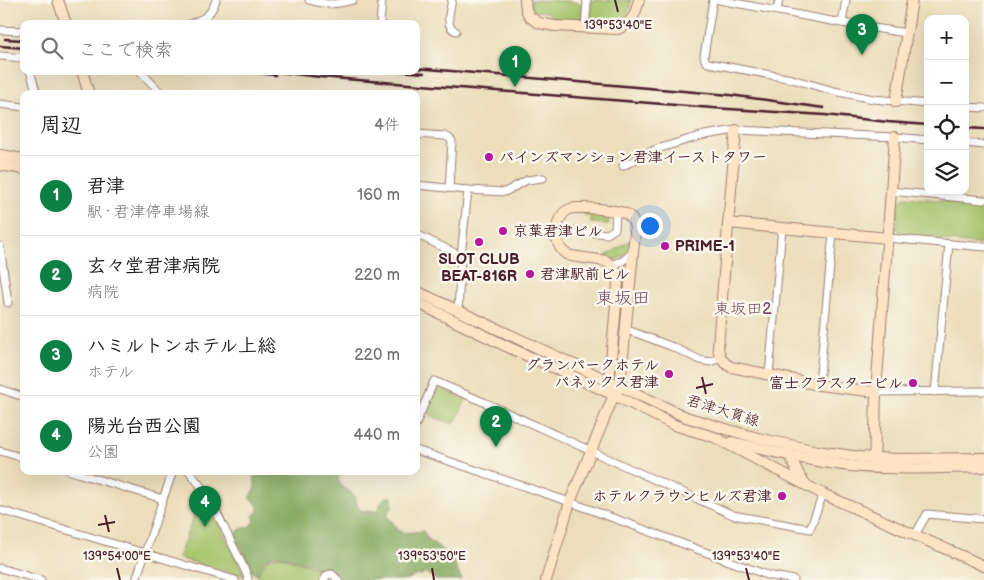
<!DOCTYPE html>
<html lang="ja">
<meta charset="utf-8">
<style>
:root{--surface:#fff;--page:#f6f6f6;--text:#202124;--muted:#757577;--line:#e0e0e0;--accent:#0b8043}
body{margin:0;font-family:"Balsamiq Sans","Klee One",sans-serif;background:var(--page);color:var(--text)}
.controls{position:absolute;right:15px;top:15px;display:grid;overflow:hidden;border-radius:10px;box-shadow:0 5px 20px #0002}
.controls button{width:45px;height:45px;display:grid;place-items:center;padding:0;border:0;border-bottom:1px solid var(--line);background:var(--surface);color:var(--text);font:25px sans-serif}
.you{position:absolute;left:649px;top:225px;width:18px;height:18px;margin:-12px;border:4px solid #fff;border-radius:50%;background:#1a73e8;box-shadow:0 0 0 8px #1a73e833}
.badge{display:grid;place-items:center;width:32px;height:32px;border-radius:50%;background:var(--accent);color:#fff;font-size:16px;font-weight:700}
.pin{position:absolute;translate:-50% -41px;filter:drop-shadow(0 1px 2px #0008)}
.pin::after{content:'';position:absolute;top:26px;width:18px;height:15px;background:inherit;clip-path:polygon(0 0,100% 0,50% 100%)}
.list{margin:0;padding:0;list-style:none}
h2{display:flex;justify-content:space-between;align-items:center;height:65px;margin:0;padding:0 20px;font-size:21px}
h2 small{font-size:16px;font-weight:400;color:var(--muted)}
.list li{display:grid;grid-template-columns:32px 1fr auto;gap:15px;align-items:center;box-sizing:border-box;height:80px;padding:0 20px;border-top:1px solid var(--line)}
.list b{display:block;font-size:19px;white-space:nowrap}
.list p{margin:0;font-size:16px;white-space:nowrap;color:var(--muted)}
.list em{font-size:16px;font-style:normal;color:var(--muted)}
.icon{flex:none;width:28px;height:28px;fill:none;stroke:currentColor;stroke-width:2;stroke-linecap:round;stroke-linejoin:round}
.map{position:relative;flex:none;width:984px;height:580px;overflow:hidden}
.search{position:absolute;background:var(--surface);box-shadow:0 5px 20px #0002;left:20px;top:20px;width:400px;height:55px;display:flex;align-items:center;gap:12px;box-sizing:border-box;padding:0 18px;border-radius:10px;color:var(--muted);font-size:19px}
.panel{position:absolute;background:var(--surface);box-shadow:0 5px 20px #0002;left:20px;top:90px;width:400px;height:385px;border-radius:10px}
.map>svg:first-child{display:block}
</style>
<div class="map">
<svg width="984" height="580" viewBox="0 0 984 580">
<rect width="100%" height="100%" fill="#fbf7ec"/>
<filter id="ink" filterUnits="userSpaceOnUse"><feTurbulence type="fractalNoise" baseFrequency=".02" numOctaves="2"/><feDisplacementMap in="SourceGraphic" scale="10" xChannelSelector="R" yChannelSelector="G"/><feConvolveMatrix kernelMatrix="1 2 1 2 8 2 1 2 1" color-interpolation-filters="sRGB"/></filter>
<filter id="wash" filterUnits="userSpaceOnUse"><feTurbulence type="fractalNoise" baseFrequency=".0096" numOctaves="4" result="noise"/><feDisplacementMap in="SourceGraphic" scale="20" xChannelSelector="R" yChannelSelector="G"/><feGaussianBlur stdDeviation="1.12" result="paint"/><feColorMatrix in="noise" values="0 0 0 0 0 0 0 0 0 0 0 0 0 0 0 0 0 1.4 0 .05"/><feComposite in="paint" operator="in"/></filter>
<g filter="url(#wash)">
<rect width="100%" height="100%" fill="#ecdebb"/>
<g fill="#a5c36b" stroke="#78714b">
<path d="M 531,0 C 543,0 572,0 582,4 L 580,23 L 558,21 L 547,12 L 534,11 L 531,5 Z"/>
<path d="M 592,0 L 631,0 C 629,26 611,24 590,23 Z"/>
<polygon points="905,197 984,204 984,245 904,236 896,229 897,204"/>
<polygon points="584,213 609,215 609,224 591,223 591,216 585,216"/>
<path d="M 631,240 C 631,251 625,257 615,260 L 606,256 Z"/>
<polygon points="440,388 466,400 454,424 431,416 428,409 437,390"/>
<polygon points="204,495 244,574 241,576 178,558 201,497"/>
<polygon points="280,556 323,571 324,575 321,580 256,580 257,576 268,559"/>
</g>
<path fill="#84a95f" stroke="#676445" d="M 253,471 L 336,471 C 339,477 339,482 341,487 L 348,490 L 356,497 L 357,506 L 362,511 L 368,510 L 376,511 C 381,507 381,501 385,497 L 392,497 L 392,502 L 393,506 L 387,514 L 389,518 L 399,530 L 404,533 L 423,531 L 428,539 L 452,557 L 455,563 L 456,568 L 462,580 L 436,580 L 424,572 L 422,575 L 413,576 L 406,580 L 340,580 L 328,567 L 323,573 L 314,566 L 279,555 L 272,556 L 266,559 L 257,574 L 254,574 L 250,570 L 242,549 L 236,542 L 235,536 C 240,526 243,530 250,526 C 251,526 254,522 255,521 L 253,516 L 259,509 L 256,503 L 249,498 C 258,488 255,483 253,471 Z"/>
</g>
<g filter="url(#ink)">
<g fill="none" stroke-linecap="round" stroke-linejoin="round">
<g stroke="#9b7e73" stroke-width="9">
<g id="street">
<path d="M 309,0 C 327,5 335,5 353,0"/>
<path d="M 452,0 C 450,10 444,27 456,31"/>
<polyline points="713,0 704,56 705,60 708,63 792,79 834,91 873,99 928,104"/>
<polyline points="719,0 842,23 906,33"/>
<polyline points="777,10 779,0"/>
<polyline points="842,23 846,0"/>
<path d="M 190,24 C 204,18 211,16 216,0"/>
<polyline points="380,24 382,0"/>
<polyline points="585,28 587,2 586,0"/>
<polyline points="0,30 24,31"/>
<polyline points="0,56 24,58"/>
<polyline points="30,71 37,94"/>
<polyline points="140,71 162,94"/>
<polyline points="0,104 24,107"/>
<polyline points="965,107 984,108"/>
<polyline points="416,134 445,136 449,138 452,141 449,188"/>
<polyline points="965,143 984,145"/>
<polyline points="623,166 654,150 690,139 705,135 736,130 895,137 928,140"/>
<polyline points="416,185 468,190 461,256 458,311"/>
<polyline points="468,190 505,192 527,180 543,178"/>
<polyline points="890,191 984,200"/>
<polyline points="557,229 607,234 615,229 616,211"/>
<polyline points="416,234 461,256"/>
<polyline points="888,238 984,247"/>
<polyline points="0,246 8,303"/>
<path d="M 611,264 C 621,264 627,258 633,251"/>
<polyline points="625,329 673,347 700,360 710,362 720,358"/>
<polyline points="769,375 782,228"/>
<polyline points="819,385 833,233"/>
<polyline points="0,389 24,397"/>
<polyline points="876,392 984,391"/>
<polyline points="935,392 949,244"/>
<polyline points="416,424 434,381 486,403 591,451 733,515 810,529 823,494"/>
<polyline points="416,450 570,502 767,575 794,580"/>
<polyline points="0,451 24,458"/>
<polyline points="70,471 163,499"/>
<polyline points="189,471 209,497 241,562 247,575 248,580"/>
<polyline points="0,510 235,580"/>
<polyline points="915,535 927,514 984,519"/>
<polyline points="0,568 41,580"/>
<polyline points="136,580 163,499 173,471"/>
<polyline points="324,580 327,575 332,574 338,580"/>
</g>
</g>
<g stroke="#9b7e73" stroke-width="12">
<g id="secondary">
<polyline points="58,0 66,24"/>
<path d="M 525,0 L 526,10 L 530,17 L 539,23 L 555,26 L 618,29 C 633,22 635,15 639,0"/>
<polyline points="82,71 89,94"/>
<polyline points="896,102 912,0"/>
<path d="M 736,130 L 718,346 C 719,357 722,362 731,367 L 819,385 L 876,392"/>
<polyline points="0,155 24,159"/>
<polyline points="0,165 24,169"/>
<polyline points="728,223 888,238"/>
<polyline points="416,291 686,417 729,430 758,438 817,451 860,457 897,459 984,458"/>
<polyline points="416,302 506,346 614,395 674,425 714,437 823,494 984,566"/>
<path d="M 732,442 C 774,452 817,463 861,467 C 902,470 943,468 984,467"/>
<polyline points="788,452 801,479 805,483"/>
<polyline points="874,467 876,392 895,137"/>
<path d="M 546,580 L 570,502 L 614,395 L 620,386 L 635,232 C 635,225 634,220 628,215 C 622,210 578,206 570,209 C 553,215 551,251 571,256 L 606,261 C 615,267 617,273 618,283 L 609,382 L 614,395"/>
</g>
</g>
<use href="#street" stroke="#fff" stroke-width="7"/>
<use href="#secondary" stroke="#fee4c5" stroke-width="10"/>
<g stroke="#4a1f2b" stroke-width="2.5">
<polyline points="5,39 24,40"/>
<polyline points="0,46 24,48"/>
<polyline points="416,68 730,95 824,108"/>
<polyline points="242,71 275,75"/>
<polyline points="269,71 320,77 713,108 825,115 888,122 928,125"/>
<polyline points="399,71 424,73"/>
<polyline points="965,128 984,129"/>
</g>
</g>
</g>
<path fill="none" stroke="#4a1f2b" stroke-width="2" d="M 615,0 L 618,12M 702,377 L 706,394M 696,388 L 713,384M 105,515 L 109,532M 98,525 L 115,522M 117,568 L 120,580M 432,568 L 434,580M 746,568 L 749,580"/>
<g fill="#b5179e" stroke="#fbf7ec" stroke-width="2">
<circle cx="489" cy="157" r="5"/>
<circle cx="503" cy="231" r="5"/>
<circle cx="479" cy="242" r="5"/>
<circle cx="665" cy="246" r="5"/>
<circle cx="530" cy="274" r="5"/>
<circle cx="669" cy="374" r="5"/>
<circle cx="913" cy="383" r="5"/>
<circle cx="782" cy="496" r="5"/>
</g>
<g text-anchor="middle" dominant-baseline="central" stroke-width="5" stroke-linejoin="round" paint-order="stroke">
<g font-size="15" font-weight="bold" fill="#4a1f2b" stroke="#fbf7ec" text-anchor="start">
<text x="499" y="157">パインズマンション君津イーストタワー</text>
<text x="513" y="231">京葉君津ビル</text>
<text x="675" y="246">PRIME-1</text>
<text x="479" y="259" text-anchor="middle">SLOT CLUB<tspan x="479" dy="17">BEAT-816R</tspan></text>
<text x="540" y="274">君津駅前ビル</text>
<text x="659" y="365" text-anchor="end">グランパークホテル<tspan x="659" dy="17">パネックス君津</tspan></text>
<text x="903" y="383" text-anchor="end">富士クラスタービル</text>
<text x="772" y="496" text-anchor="end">ホテルクラウンヒルズ君津</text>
</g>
<g font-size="15" fill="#4a1f2b" stroke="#fbf7ec">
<text transform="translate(723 411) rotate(17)">君津大貫線</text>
</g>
<g font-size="16" fill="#794e69" stroke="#fbf7ec">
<text x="743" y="309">東坂田2</text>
</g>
<g font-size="18" fill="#794e69" stroke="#fbf7ec">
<text x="623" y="298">東坂田</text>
</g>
</g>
<g font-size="12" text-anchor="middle" fill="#4a1f2b" stroke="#fbf7ec" stroke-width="5" stroke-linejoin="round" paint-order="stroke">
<text x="618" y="29">139°53'40"E</text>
<text x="117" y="560">139°54'00"E</text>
<text x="432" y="560">139°53'50"E</text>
<text x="746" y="560">139°53'40"E</text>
</g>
</svg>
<div class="controls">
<button>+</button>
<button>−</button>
<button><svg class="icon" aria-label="locate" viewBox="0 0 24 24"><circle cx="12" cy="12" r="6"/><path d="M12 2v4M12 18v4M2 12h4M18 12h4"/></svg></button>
<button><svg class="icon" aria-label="layers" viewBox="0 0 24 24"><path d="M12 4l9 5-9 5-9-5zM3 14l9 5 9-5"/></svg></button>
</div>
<div class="you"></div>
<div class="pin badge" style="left:515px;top:87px">1</div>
<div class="pin badge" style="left:496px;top:447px">2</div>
<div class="pin badge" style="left:862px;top:55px">3</div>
<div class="pin badge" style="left:205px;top:527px">4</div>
<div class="search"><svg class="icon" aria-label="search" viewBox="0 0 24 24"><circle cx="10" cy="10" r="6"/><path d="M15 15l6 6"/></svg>ここで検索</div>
<section class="panel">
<h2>周辺<small>4件</small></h2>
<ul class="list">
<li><span class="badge">1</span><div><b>君津</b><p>駅 · 君津停車場線</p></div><em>160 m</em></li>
<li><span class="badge">2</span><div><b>玄々堂君津病院</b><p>病院</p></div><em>220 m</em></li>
<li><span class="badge">3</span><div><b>ハミルトンホテル上総</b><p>ホテル</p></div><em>220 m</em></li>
<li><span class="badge">4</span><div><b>陽光台西公園</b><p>公園</p></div><em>440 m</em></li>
</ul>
</section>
</div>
